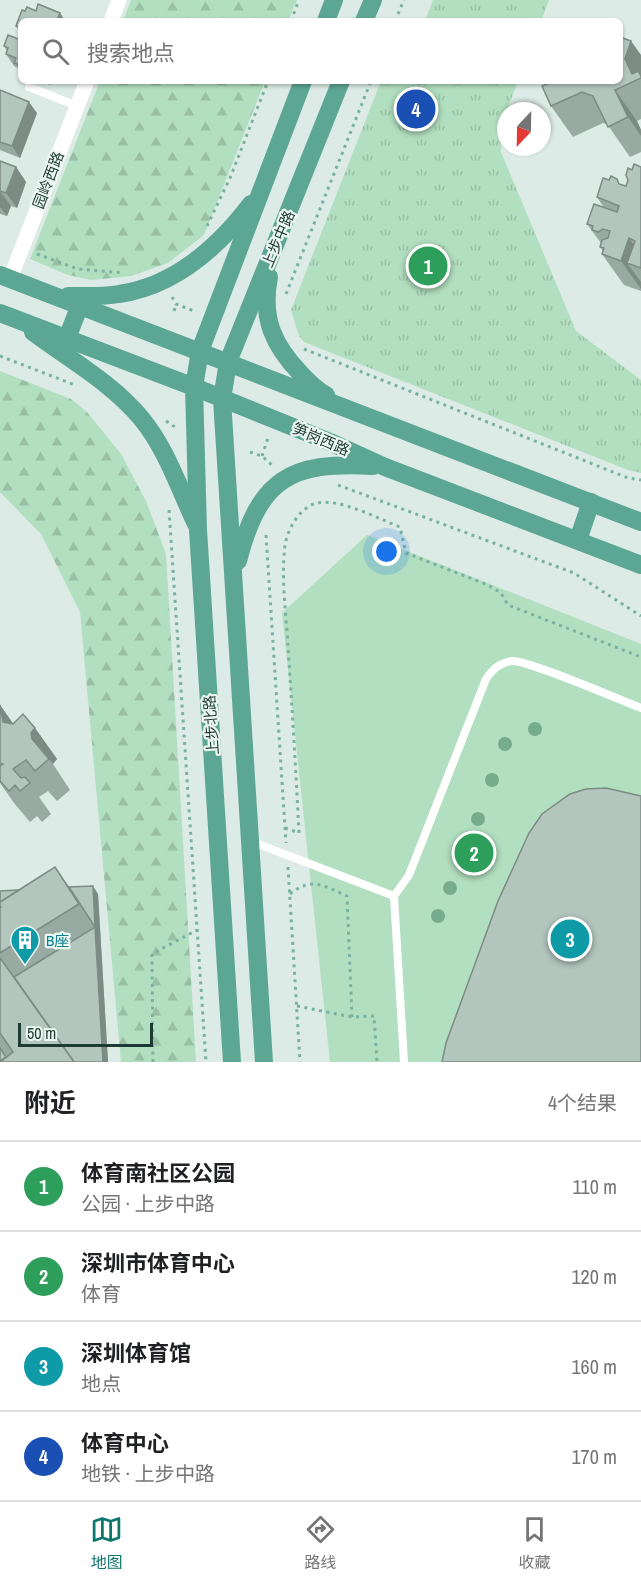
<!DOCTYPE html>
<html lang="zh">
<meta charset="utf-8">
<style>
:root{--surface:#fff;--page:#f6f6f6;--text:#202124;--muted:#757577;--line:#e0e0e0;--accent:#0f766e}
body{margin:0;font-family:"Archivo Narrow","Noto Sans SC",sans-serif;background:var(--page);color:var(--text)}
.compass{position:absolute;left:497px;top:102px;width:54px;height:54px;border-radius:50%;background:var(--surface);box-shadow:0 2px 4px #0004;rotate:202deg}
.scale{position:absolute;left:18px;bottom:15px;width:135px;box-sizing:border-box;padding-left:6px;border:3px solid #1d3b34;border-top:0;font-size:16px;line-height:21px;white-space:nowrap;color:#1d3b34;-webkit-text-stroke:4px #edf7f2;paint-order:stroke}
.you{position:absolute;left:387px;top:552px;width:21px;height:21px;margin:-15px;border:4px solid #fff;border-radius:50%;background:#1a73e8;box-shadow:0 0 0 9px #1a73e833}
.badge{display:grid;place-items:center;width:39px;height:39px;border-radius:50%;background:var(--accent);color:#fff;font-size:20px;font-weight:700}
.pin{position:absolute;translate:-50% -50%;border:3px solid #fff;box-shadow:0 2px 6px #0006}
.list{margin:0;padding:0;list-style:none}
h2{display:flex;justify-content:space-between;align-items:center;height:78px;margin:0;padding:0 24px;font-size:26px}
h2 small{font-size:20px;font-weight:400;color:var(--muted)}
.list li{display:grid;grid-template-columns:39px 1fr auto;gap:18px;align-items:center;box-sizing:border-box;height:90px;padding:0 24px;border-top:2px solid var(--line)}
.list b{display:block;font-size:22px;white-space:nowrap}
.list p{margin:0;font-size:20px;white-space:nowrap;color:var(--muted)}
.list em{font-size:20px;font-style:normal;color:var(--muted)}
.icon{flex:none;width:33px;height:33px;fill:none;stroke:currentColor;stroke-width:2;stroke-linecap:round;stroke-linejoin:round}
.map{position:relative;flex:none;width:641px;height:1062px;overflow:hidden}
.search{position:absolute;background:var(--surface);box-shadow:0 2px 4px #0004;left:18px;right:18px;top:18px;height:66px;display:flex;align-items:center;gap:15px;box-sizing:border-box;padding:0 21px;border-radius:9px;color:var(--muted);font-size:22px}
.sheet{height:438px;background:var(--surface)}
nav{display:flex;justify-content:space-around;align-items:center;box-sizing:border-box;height:84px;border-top:2px solid var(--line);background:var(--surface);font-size:16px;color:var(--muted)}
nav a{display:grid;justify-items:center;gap:3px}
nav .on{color:var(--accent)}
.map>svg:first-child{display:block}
</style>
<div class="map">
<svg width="641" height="1062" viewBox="0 0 641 1062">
<defs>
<pattern id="forest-firs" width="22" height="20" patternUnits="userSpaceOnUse" patternTransform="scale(1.5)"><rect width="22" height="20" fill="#b2dfbf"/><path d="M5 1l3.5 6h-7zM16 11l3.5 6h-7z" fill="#99c0a5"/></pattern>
<pattern id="park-tufts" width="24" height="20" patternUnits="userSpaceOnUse" patternTransform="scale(1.5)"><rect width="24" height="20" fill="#b2dfbf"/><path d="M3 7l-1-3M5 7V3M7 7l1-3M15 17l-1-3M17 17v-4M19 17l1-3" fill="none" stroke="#99c0a5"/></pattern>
</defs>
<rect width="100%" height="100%" fill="#dcebe5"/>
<g fill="url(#forest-firs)">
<polygon points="131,0 297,0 288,21 123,21"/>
<polygon points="100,81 265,81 204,235 168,263 131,276 91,280 68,275 30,259"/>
<polygon points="0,371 71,399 87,412 121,454 146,501 166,554 196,1062 121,1062 80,612 41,534 0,492"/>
</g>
<g fill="url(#park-tufts)">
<polygon points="433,0 549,0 541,21 425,21"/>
<polygon points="381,81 518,81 502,123 501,152 576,331 641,380 641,473 628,470 304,342 299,336 291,310"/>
</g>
<polygon fill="#b2dfbf" points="367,535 641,644 641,1062 330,1062 282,613"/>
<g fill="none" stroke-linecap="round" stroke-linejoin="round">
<g stroke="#79b2a1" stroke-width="3" stroke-dasharray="3 4.5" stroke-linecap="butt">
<polyline points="291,21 299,0"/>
<polyline points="395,21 404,0"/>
<polyline points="207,226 230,178 268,81"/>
<polyline points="37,254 78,269 124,273"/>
<polyline points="286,294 371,81"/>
<polyline points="172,297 176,304 194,311"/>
<polyline points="174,311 176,304"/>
<polyline points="304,349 628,478 641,480"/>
<polyline points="0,356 75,385"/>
<polyline points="166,421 175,427"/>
<polyline points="250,452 262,456 274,467"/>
<polyline points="262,456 268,438"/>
<polyline points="338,485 574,573 641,616"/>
<polyline points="169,510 206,1062"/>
<polyline points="266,535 286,843"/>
<path d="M 285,828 L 299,833 C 296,771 292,708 288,646 C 286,613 281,577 285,545 C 288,528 300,507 317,503 C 340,498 379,519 400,527 L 406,553 L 488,585 L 501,593 L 508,605 L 641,657"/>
<polyline points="288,867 300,1062"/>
<path d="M 290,894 C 312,876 324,886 347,896 L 352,1017"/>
<polyline points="297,1006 352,1017 374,1016 377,1062"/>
<polyline points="153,1062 152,954 197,930"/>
</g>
<g stroke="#fff" stroke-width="8">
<polyline points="29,87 77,106"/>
<polyline points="250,841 394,896"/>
<path d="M 404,1062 L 394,896 L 409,875 L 486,679 C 493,669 498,664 511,661 C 526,659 620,700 641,708"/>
</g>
<g stroke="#fff" stroke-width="15">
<polyline points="111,21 119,0"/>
<polyline points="10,279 87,81"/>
</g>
<g stroke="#5ca694" stroke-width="18">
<polyline points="326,21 334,0"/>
<polyline points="364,21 373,0"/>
<polyline points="0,275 641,522"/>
<path d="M 269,277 C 261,318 273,345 301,374 C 309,382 316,390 326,395"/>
<path d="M 68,296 C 85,296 102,297 119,294 C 175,286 219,246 251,204"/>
<polyline points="0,313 194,387 330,442 385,467 641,565"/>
<path d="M 33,332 C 69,359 112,383 141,418 C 166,448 179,488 196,524"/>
<polyline points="67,338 80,305"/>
<polyline points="578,540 591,502"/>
<path d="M 238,561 C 259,479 290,461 373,466"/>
<polyline points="232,1062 198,530 194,387 200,351 303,81"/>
<polyline points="264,1062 222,399 228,362 341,81"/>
</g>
</g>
<g fill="#76ab8d">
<circle cx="535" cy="729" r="7"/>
<circle cx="505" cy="744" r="7"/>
<circle cx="492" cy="780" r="7"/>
<circle cx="478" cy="819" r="7"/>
<circle cx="463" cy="854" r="7"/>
<circle cx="450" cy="888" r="7"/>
<circle cx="438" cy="916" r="7"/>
</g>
<g fill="#99aaa3">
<polygon points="25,11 36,11 60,13 65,21 21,21 21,33 16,26"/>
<polygon points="21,40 21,72 18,68 14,66 6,54 7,51 4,46"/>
<polygon points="641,55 641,119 637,121 641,130 641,152 630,157 607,124 603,123 573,137 551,106"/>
<polygon points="40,81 59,81 58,84 51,82 50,85"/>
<polygon points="0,90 37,113 20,158 0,150"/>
<polygon points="0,161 16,167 26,182 17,208 11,206 7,216 0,214"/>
<polygon points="641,167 641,291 624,285 602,254 603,251 600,247 601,243 587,224 604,208 597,197 609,180 626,186 632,170"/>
<polygon points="0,705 13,724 35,728 57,759 53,764 70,790 57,801 48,791 39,797 51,814 42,822 37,816 30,822 14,803 0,783"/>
<polygon points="69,887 98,894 108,1062 0,1062 0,891"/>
</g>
<g fill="#7d8b85">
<polygon points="60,13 65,21 58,21 57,19"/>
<polygon points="631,41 641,55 641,78 632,74 620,50"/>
<polygon points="615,90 637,121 641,130 641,136 628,117"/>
<polygon points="29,102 37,113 20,158 12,146"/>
<polygon points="16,167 26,182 17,208 6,193"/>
<polygon points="0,191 11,206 7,216 0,207"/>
<polygon points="629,238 641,256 627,263 641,282 641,289 621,261"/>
<polygon points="0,705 22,736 3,722"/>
<polygon points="35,728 57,759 53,764 32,739 31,733"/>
<polygon points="55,867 77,898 93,886 98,894 108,1062 103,1062 95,927"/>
</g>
<g fill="#b2c6be" stroke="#7d8b85" stroke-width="1.5">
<polygon points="38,4 60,13 57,19 62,21 21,21 21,28 16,26 22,10 25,11 27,7 36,11"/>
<polygon points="8,35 21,40 21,65 14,63 16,58 6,54 8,48 4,46"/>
<polygon points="620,37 631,41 625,59 632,74 638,71 641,76 641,78 615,90 628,117 608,127 593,96 582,92 551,106 542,86 553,81 620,81"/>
<polygon points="0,90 29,102 12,146 0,142"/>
<polygon points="0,161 16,167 6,193 0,191"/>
<polygon points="634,164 641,167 641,268 627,263 635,241 629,238 621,261 602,254 604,248 600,247 602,240 608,238 610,231 603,229 598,232 592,230 593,226 587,224 594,204 617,212 619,206 597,197 603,178 609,180 611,176 617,179 619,184 626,186 628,180 626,175 628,168 632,170"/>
<polygon points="0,705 3,722 13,724 23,714 35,728 31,733 32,739 49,759 35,771 26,760 13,769 21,778 25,777 30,783 20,791 15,785 9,791 0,781 0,766 3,764 0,763"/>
<polygon points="606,788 641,796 641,1062 442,1062 446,1043 498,901 529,833 542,814 570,794 586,789"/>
<polygon points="55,867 79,904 0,953 0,908 1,907 0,906 0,902"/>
<polygon points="93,886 95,927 69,887"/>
<polygon points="19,890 0,902 0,891"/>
<polygon points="95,927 103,1062 74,1062 14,977"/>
<polygon points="0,958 74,1062 0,1062 13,1052 0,1033"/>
<polygon points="0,1048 6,1057 0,1061"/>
</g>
<defs>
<g id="building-pin" transform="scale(1.5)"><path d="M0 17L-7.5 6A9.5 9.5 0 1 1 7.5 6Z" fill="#0f9aa8" stroke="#edf7f2"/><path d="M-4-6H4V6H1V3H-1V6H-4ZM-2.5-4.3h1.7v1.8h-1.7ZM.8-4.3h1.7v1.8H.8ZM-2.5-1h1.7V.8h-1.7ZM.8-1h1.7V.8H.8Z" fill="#fff"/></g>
</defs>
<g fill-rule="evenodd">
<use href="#building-pin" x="25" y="940"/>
</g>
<g text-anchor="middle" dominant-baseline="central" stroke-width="4.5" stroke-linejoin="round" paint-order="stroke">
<g font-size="15" fill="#1d3b34" stroke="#edf7f2">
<text transform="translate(48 180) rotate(-69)">园岭西路</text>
<text transform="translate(278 239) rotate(-67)">上步中路</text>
<text transform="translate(321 439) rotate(23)">笋岗西路</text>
<text transform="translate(211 725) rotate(-94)">上步北路</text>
</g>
<g font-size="15" fill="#0d838f" stroke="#edf7f2" text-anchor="start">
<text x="46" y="940">B座</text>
</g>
</g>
</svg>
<svg class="compass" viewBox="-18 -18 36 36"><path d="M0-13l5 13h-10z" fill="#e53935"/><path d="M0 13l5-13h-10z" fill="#757577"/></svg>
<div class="scale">50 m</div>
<div class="you"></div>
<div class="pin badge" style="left:428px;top:266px;background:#2e9e5b">1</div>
<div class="pin badge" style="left:474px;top:853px;background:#2e9e5b">2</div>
<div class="pin badge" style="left:570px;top:939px;background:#0f9aa8">3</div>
<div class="pin badge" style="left:416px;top:109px;background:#1a4fb4">4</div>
<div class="search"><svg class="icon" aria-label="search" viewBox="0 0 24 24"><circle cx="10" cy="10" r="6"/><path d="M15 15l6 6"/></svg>搜索地点</div>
</div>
<section class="sheet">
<h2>附近<small>4个结果</small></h2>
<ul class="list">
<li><span class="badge" style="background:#2e9e5b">1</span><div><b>体育南社区公园</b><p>公园 · 上步中路</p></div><em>110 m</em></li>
<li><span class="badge" style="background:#2e9e5b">2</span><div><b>深圳市体育中心</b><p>体育</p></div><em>120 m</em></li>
<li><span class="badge" style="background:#0f9aa8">3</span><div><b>深圳体育馆</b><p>地点</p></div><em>160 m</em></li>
<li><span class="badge" style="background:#1a4fb4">4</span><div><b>体育中心</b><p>地铁 · 上步中路</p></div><em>170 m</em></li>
</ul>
</section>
<nav>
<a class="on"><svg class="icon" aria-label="map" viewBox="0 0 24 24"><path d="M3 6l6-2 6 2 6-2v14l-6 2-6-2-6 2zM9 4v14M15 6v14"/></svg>地图</a>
<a><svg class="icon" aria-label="directions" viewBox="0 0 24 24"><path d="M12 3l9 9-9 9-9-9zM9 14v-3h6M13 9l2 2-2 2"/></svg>路线</a>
<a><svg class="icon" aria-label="saved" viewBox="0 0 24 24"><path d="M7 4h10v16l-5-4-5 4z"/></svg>收藏</a>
</nav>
